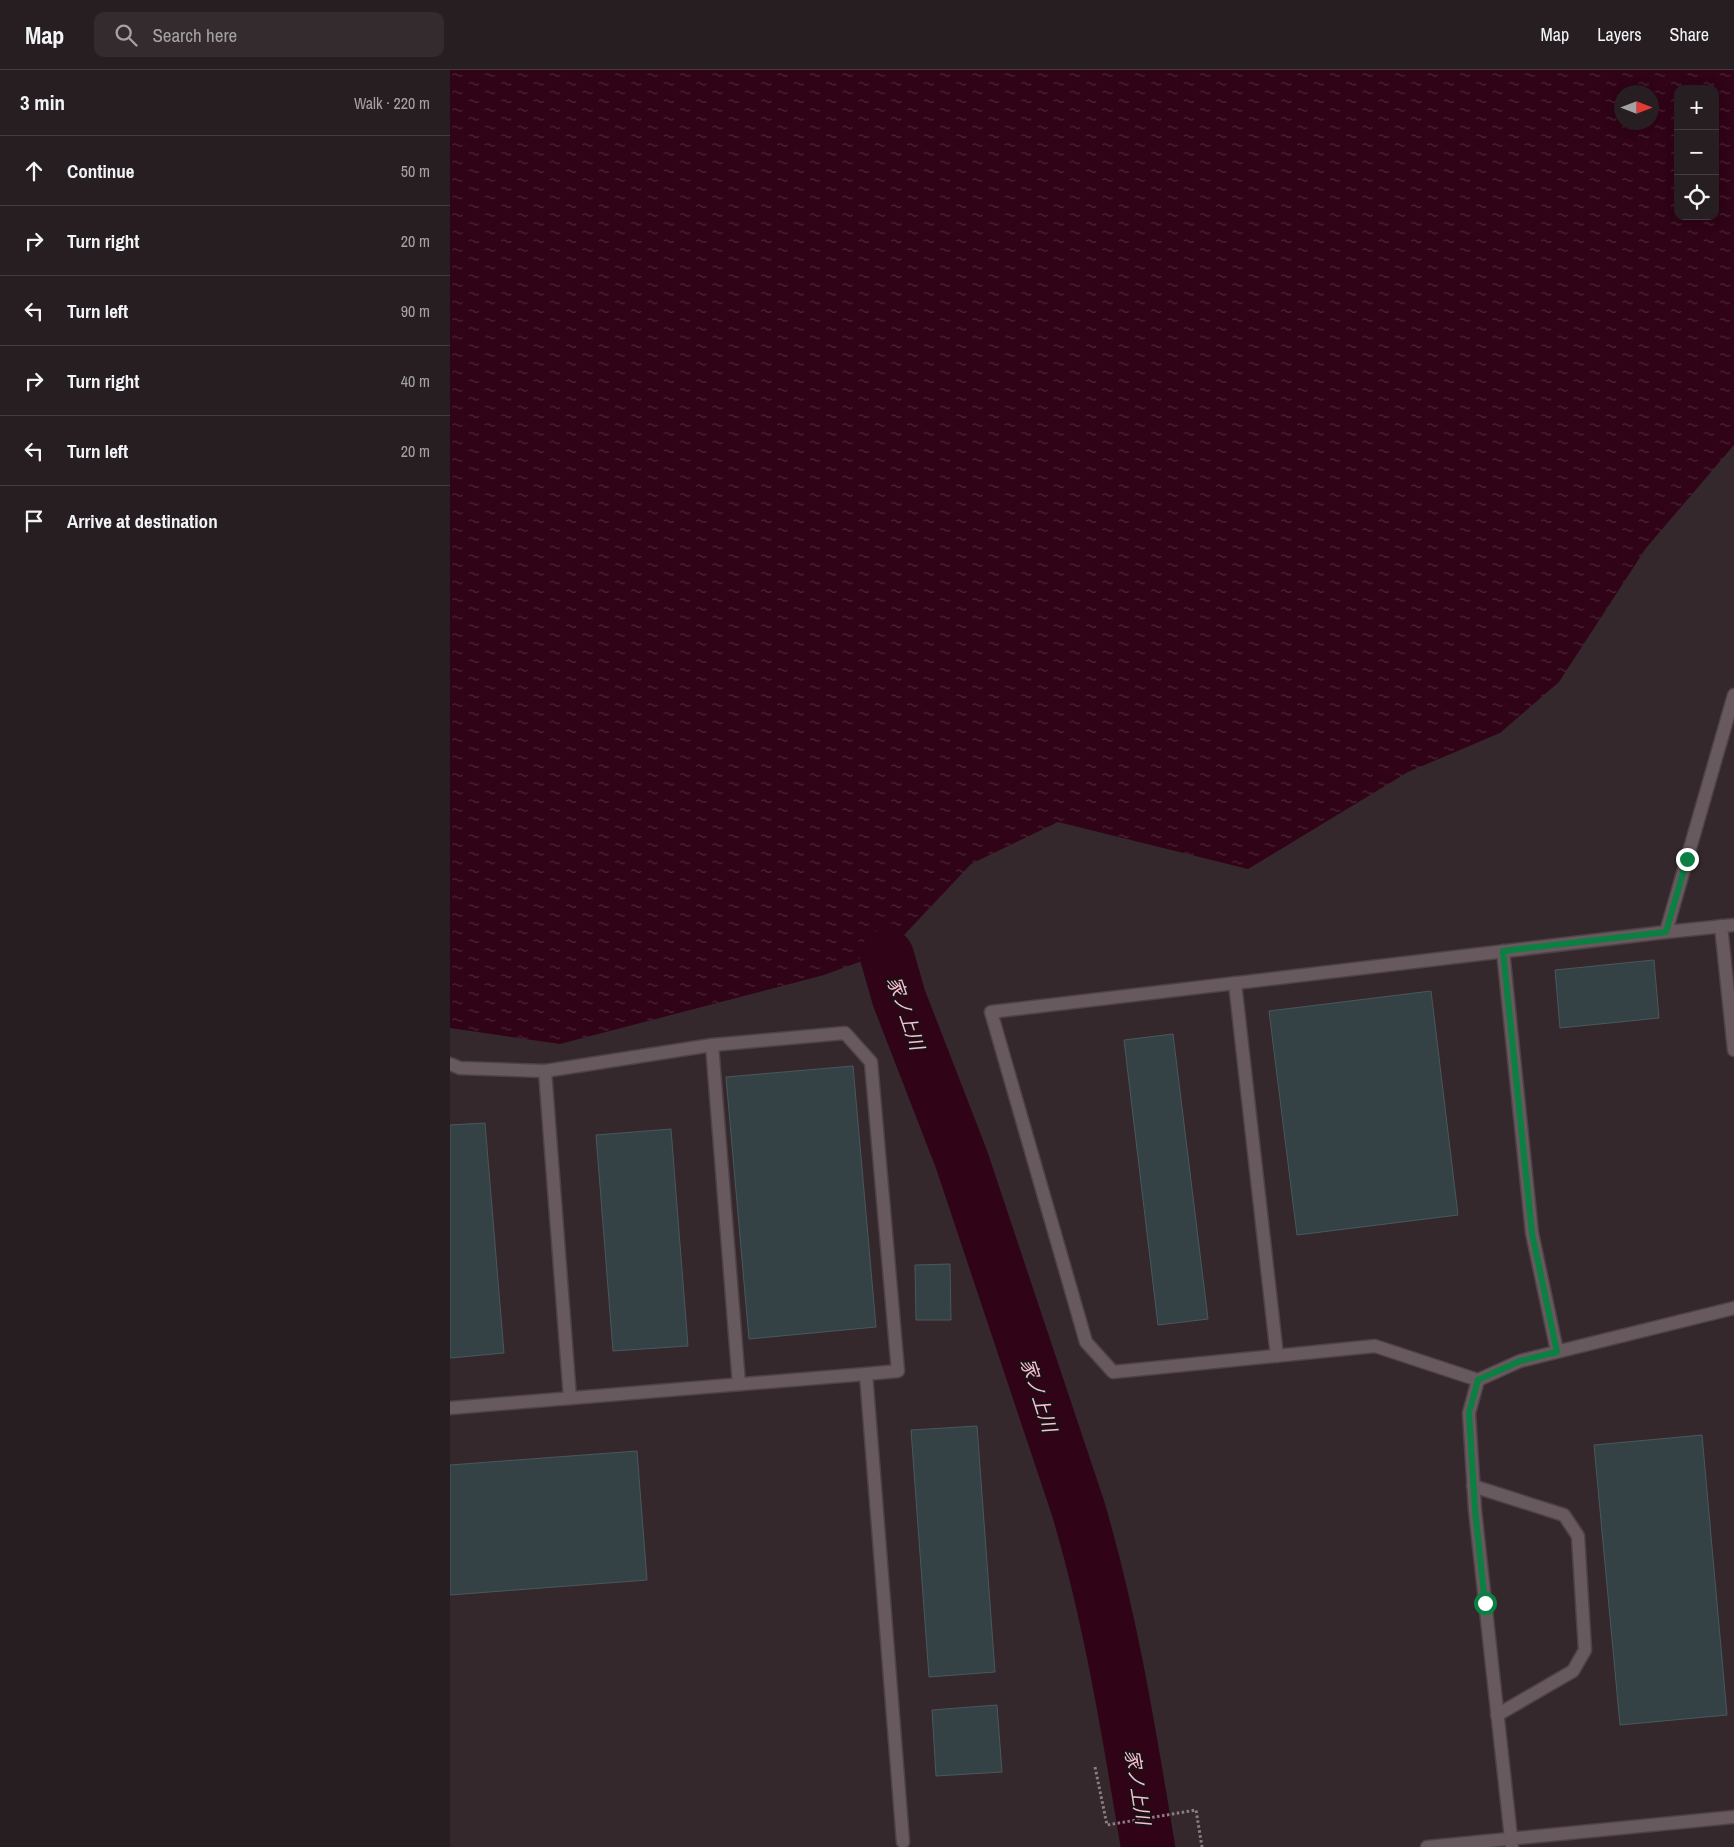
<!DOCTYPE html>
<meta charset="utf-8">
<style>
:root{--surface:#271e21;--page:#332b2e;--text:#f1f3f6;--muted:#a4a2a5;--line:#433c3f}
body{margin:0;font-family:"Archivo Narrow","Noto Sans JP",sans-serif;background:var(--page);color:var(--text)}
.controls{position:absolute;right:15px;top:15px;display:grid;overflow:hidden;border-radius:10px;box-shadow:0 2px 12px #0003}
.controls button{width:45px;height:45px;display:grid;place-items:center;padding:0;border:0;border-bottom:1px solid var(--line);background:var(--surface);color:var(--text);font:25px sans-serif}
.compass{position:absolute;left:1164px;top:15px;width:45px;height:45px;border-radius:50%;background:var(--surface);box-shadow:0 2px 12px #0003;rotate:90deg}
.stop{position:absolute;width:15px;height:15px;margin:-11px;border:4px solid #0b8043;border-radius:50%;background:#fff}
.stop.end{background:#0b8043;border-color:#fff;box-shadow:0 1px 5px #0008}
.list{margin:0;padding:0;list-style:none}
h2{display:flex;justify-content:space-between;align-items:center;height:65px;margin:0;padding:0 20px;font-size:21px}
h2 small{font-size:16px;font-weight:400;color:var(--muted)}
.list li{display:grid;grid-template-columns:32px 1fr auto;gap:15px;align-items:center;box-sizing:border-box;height:70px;padding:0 20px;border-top:1px solid var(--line)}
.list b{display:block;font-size:19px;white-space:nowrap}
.list em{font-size:16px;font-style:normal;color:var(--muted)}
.icon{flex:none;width:28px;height:28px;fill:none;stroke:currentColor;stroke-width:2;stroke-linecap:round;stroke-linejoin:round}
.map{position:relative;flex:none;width:1284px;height:1777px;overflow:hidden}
header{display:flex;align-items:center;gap:30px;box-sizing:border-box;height:70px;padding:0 25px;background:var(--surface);border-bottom:1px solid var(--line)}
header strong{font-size:24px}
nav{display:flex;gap:28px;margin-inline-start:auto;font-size:18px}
.search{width:350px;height:45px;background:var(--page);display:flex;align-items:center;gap:12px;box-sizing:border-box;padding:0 18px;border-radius:10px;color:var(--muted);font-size:19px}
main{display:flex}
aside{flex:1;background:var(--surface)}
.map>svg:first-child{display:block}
</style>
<header>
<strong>Map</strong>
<div class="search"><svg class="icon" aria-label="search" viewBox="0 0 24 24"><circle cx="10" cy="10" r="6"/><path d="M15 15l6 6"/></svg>Search here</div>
<nav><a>Map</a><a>Layers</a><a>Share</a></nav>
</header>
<main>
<aside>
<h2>3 min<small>Walk · 220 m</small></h2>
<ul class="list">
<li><svg class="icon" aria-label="ahead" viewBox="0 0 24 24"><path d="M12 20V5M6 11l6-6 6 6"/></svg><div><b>Continue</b></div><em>50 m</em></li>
<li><svg class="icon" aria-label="right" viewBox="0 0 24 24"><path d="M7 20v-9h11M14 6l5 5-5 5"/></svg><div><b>Turn right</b></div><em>20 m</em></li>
<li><svg class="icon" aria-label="left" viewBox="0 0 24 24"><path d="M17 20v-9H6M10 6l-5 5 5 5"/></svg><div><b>Turn left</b></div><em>90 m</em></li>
<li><svg class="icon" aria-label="right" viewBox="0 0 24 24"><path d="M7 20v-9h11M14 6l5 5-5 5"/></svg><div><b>Turn right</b></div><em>40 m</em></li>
<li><svg class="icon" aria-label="left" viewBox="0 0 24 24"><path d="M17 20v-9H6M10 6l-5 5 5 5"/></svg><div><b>Turn left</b></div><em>20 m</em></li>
<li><svg class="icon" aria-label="arrive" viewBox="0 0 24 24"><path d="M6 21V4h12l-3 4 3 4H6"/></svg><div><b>Arrive at destination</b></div></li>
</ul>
</aside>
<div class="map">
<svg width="1284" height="1777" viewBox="0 0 1284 1777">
<defs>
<pattern id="water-ripples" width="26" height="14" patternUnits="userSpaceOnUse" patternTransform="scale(1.25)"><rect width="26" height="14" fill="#300317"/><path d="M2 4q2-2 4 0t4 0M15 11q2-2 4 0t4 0" fill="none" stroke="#4d2738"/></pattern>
</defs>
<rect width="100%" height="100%" fill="#34282c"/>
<path fill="url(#water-ripples)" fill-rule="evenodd" d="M 0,0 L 1284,0 L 1284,375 L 1196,478 L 1109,612 L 1050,663 L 958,702 L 798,799 L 608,752 L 521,794 L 439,881 L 374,905 L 110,974 L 0,958 ZM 1228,19 L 1265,19 L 1265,146 L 1228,146 ZM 1172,22 L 1202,22 L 1202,52 L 1172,52 Z"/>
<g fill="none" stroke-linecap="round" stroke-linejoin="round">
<path stroke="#300317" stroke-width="54" d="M 437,886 L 449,928 L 511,1088 L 628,1438 C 661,1549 679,1663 698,1777"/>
</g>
<g fill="#344246" stroke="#4a585c">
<polygon points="1204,890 1209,948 1110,958 1105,900"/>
<polygon points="981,921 1008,1145 847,1165 819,941"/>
<polygon points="723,964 758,1249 708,1255 674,970"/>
<polygon points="403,996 426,1257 299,1269 276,1007"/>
<polygon points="35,1053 54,1283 0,1288 0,1055"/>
<polygon points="221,1059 238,1276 163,1281 146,1065"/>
<polygon points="500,1194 501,1250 466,1250 465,1195"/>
<polygon points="527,1356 545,1602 479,1607 461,1360"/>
<polygon points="1252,1365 1277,1645 1170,1655 1144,1375"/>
<polygon points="187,1381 197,1510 0,1525 0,1395"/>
<polygon points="547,1635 552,1702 486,1706 482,1640"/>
</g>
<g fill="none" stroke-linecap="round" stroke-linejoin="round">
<g stroke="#4d4346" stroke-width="15">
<g id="minor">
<polyline points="1271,856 1284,980"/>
<polyline points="1216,862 1284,855"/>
<polyline points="1053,881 1082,1163 1107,1281"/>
<polyline points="785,913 827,1286"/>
<polyline points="262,975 289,1314"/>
<polyline points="0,994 10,998 95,1001 262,975 395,963 421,992 448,1301 416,1304"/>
<polyline points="95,1001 120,1328"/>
<polyline points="1028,1310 925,1276 663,1302 636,1272 541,942 1216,862 1284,625"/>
<polyline points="0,1338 416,1304 453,1772"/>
<polyline points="1023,1416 1114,1445 1128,1466 1135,1580 1123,1601 1047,1645"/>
<polyline points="977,1777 1284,1747"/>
<polyline points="1062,1777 1025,1440 1019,1343 1028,1310 1070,1291 1284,1238"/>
</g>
</g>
<polyline stroke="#897f82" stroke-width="3" stroke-dasharray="2.5 2.5" stroke-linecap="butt" points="645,1697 657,1755 746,1740 752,1777"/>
<use href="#minor" stroke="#67595d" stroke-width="12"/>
</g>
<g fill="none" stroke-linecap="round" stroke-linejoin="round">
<polyline stroke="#0b8043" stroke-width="6" points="1035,1533 1025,1440 1019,1343 1028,1310 1070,1291 1107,1282 1082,1163 1053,881 1216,862 1237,789"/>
</g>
<g text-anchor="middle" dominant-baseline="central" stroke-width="4" stroke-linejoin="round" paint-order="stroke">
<g font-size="19" font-style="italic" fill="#fbbdd1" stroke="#181214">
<text transform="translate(456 943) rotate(71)">家ノ上川</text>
<text transform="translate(589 1325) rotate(72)">家ノ上川</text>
<text transform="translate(688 1717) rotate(81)">家ノ上川</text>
</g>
</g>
</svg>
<div class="controls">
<button>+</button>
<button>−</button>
<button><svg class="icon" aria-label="locate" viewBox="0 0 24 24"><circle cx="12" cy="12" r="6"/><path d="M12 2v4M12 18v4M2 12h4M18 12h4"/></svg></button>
</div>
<svg class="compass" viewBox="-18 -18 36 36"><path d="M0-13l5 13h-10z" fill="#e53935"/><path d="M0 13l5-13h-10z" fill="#a4a2a5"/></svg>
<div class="stop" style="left:1035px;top:1533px"></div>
<div class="stop end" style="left:1237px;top:789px"></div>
</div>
</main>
